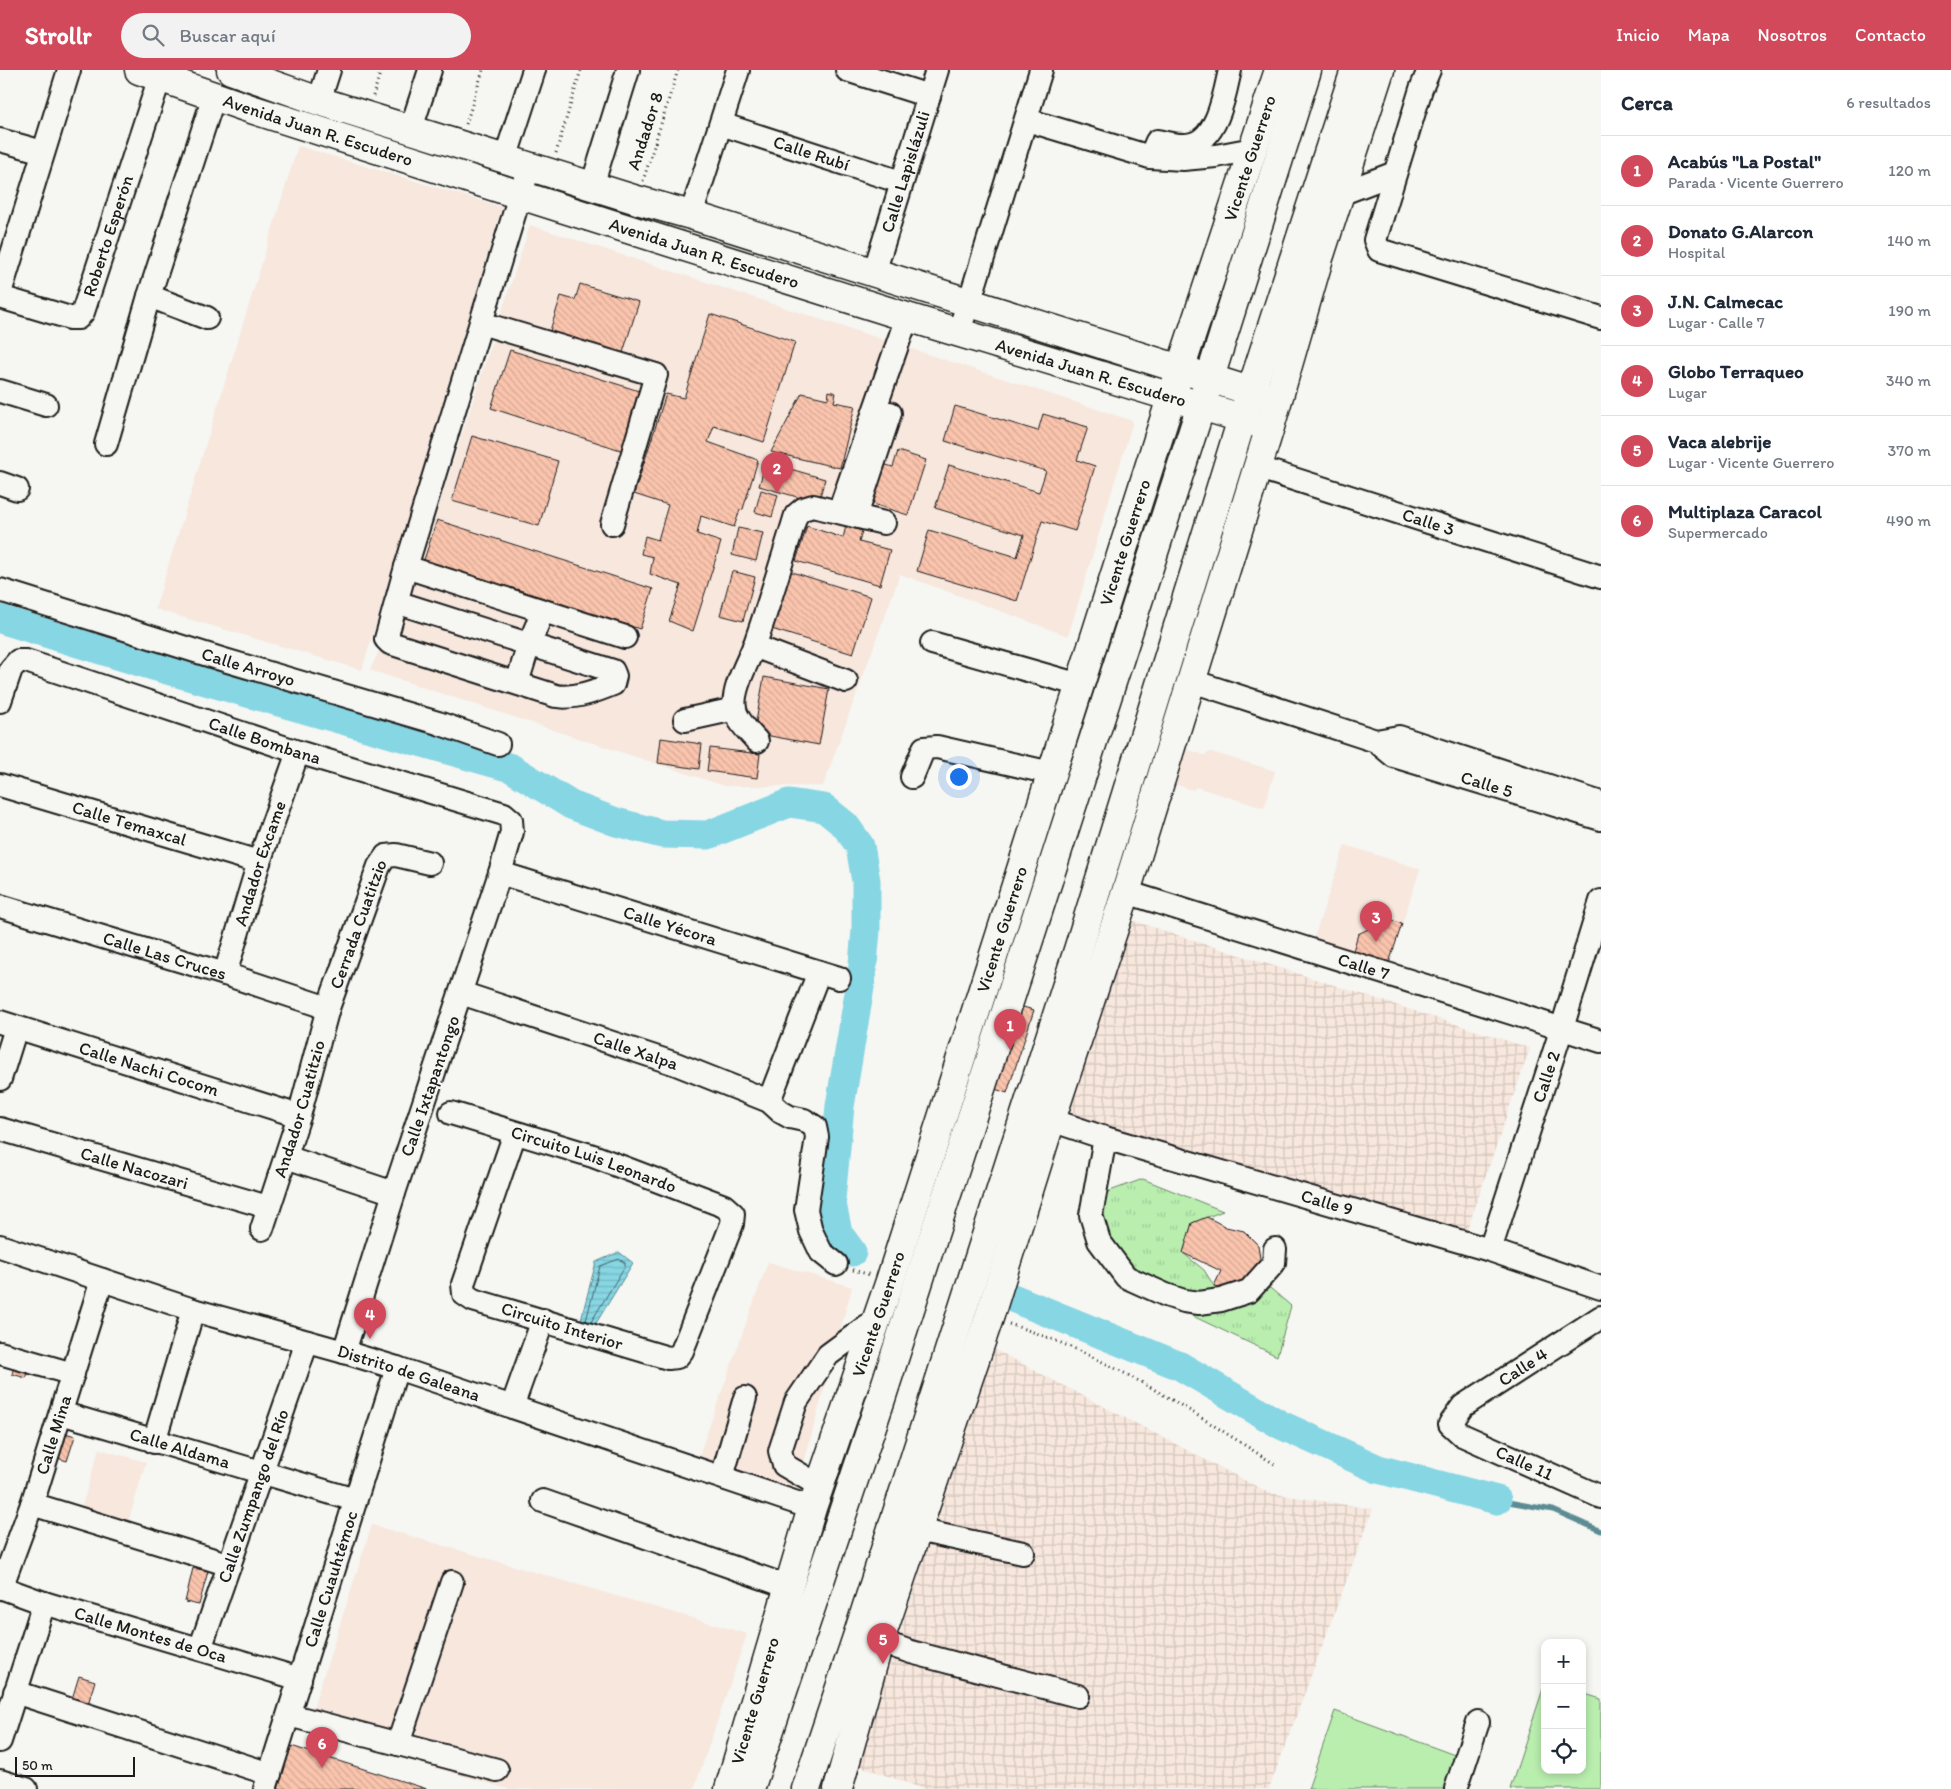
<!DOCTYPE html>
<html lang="es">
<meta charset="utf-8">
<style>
:root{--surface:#fff;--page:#f2f2f3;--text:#1f2937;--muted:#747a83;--line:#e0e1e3;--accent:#d1495b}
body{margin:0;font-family:Itim,sans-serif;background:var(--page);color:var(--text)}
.controls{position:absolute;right:15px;bottom:15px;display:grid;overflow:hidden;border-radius:10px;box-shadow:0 2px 8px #0003}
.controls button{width:45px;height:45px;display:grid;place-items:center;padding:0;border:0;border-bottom:1px solid var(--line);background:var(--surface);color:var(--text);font:25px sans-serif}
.scale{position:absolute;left:15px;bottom:12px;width:120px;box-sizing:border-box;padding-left:5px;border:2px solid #1c1c1c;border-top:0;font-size:14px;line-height:18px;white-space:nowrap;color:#1c1c1c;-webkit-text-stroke:4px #f6f6f2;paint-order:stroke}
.you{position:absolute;left:958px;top:706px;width:18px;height:18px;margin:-12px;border:4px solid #fff;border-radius:50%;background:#1a73e8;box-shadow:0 0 0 8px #1a73e833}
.badge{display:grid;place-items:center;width:32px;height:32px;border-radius:50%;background:var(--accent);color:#fff;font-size:16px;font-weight:700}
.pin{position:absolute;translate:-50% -41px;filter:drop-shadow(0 1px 2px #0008)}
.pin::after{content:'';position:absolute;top:26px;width:18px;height:15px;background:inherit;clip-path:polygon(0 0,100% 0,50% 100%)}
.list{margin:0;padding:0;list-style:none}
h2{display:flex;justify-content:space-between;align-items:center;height:65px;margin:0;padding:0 20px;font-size:21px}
h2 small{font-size:16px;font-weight:400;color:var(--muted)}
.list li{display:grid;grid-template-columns:32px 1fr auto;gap:15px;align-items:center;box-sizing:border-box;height:70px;padding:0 20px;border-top:1px solid var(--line)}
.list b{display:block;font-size:19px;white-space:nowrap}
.list p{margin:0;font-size:16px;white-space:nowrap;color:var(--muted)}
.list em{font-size:16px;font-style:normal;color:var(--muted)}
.icon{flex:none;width:28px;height:28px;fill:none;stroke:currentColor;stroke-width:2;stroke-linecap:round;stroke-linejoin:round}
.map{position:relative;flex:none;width:1601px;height:1719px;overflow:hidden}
header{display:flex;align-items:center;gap:30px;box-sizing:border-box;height:70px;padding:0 25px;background:var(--accent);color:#fff}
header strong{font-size:24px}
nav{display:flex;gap:28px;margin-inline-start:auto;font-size:18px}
.search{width:350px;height:45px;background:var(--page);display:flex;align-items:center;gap:12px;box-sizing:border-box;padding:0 18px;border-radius:28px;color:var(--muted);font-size:19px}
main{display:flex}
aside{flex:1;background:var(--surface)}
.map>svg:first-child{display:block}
</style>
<header>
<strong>Strollr</strong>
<div class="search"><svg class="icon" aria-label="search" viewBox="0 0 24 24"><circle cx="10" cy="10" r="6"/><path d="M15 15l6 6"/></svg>Buscar aquí</div>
<nav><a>Inicio</a><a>Mapa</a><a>Nosotros</a><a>Contacto</a></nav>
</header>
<main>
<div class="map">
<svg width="1601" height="1719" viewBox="0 0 1601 1719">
<defs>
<pattern id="industrial-grid" width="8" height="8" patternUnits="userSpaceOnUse" patternTransform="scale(1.25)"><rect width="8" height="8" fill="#f7e7dd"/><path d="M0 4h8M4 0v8" fill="none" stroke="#d3c6bd"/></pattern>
<pattern id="grass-tufts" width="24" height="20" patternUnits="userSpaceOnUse" patternTransform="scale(1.25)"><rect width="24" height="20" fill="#b9eeaf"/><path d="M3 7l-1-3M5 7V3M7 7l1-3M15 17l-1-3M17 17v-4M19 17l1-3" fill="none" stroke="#9ecc96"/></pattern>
<pattern id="water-rules" width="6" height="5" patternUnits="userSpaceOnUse" patternTransform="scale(1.25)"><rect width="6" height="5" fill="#87d6e3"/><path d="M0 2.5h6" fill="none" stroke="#74b7c2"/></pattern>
<pattern id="building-back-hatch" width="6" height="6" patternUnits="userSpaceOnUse" patternTransform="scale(1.25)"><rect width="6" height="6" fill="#fac4ad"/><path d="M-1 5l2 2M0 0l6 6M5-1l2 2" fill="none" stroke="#d6a894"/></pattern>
</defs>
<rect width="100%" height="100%" fill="#f6f6f2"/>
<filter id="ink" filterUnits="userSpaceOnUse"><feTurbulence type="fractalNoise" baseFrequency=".02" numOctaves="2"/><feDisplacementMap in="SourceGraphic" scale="10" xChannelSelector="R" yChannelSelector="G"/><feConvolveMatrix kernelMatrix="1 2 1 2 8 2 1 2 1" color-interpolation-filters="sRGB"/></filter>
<g filter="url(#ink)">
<g fill="#f7e7dd">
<polygon points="298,76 502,137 362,600 155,539"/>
<polygon points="530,155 1133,351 1068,566 900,504 823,716 725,716 370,600 420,494"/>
<polygon points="1177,676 1204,685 1211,682 1275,701 1264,738 1196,717 1193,720 1166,711"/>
<polygon points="1345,775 1420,799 1389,893 1314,868"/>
<polygon points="768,1192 852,1217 795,1425 697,1391"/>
<polygon points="99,1379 146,1392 126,1459 79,1446"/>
<polygon points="372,1455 747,1564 694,1719 508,1719 306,1660"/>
</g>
<g fill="url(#industrial-grid)">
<polygon points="1121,847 1530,978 1465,1166 1056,1042"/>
<polygon points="992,1278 1269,1423 1373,1439 1269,1719 924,1719 857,1695"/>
</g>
<polygon fill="url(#grass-tufts)" stroke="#6a8566" points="1143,1109 1223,1141 1192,1153 1183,1183 1204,1200 1214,1216 1244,1232 1270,1218 1291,1236 1277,1286 1123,1213 1100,1140 1107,1122"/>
<g fill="#b9eeaf" stroke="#6a8566">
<polygon points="1545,1613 1545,1700 1582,1700 1582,1623 1601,1629 1601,1719 1510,1719"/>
<polygon points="1335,1641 1460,1687 1448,1719 1308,1719"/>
</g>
<polygon fill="url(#water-rules)" stroke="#5c8c93" points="619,1182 633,1193 590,1263 579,1257 596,1192"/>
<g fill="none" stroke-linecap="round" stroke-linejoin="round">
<polyline stroke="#47666c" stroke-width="1" points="586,1251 600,1196 619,1189 625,1193 625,1196 591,1252"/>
<polyline stroke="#5c8c93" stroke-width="5" points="1497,1430 1553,1440 1601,1461"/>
<g stroke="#87d6e3" stroke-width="29">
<polyline points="0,549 146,594 511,698 571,735 616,752 662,764 708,765 789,733 824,738 845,755 860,776 866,811 866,860 862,905 840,1036 831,1129 838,1163 852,1182"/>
<polyline points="1010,1227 1180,1296 1281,1355 1378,1399 1497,1430"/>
</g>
</g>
<g fill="url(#building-back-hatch)" stroke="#1c1c1c">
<polygon points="580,214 639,232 620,292 547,270 561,226 575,230"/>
<polygon points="710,244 795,272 764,372 714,356 708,372 758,390 743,439 740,440 734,457 701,446 697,464 721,472 693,561 669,551 681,515 650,504 653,487 641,484 645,466 658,470 668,435 634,424 666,324 684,328"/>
<polygon points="510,280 661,328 642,387 491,338"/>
<polygon points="829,321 836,323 834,332 855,336 840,398 771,382 802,323 828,329"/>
<polygon points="955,336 1038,361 1043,344 1088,357 1077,390 1095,396 1075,461 1042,451 1017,531 917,501 929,460 1017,487 1024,465 935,438 949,395 1039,422 1046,401 945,371"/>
<polygon points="472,366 558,391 539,456 452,431"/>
<polygon points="898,381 926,390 908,445 863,431 876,392 893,397"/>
<polygon points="766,392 825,409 818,433 759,416"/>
<polygon points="761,420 778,425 772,447 755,442"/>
<polygon points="437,450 653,519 640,559 424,490"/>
<polygon points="807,456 843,468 846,456 862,461 859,472 890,480 880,515 796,491"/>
<polygon points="738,458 763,463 756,491 732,485"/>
<polygon points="783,499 871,527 853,584 765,557"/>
<polygon points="732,501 755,507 743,551 720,545"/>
<polygon points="764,607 829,619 819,675 754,663"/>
<polygon points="661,668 702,674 699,699 658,693"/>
<polygon points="710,678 760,684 757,708 707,701"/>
<polygon points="1389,849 1402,854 1389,893 1353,881 1358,864"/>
<polygon points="1012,934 1034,940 1007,1023 986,1016"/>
<polygon points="1207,1147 1226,1157 1244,1161 1258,1175 1260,1189 1244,1232 1214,1216 1221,1201 1183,1183 1192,1153"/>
<polygon points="14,1297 29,1301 26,1308 12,1304"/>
<polygon points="59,1361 75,1366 67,1391 51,1386"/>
<polygon points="193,1498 208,1501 199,1535 185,1532"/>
<polygon points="79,1606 95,1611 88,1634 72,1629"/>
<polygon points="291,1676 427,1719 278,1719"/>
</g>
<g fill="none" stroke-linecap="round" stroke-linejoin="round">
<g stroke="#1c1c1c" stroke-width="26">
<g id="minor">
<polyline points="847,0 929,26"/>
<polyline points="1429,0 1421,19 1375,170 1379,180 1601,248"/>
<polyline points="319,31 329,0"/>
<polyline points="1027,50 1150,87 1183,89 1216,86 1253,79"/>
<path id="s1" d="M 721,54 L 901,112"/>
<polyline points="411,59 430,0"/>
<polyline points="0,70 43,82"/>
<path d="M 1150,87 L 1157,71 C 1168,73 1180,77 1192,74 C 1218,68 1225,22 1230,0"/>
<polyline points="505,89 534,0"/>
<polyline points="592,116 628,0"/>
<polyline points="1340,124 1395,103"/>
<polyline points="691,145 738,0"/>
<path id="s2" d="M 874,203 L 937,0"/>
<polyline points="0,223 69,0"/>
<polyline points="149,226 207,248"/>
<path id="s3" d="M 0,227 L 70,248 L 78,248 L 83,242 L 160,7"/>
<polyline points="481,253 656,305 612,454"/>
<polyline points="958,262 969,233 1041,0"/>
<polyline points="0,321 46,335"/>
<polyline points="106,374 149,226 214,26"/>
<path id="s4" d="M 1256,397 L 1601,507"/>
<polyline points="0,413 17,419"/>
<polyline points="839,442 907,247"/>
<polyline points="856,446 890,343"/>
<polyline points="406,497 625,567"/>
<path id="s5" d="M 0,520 L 221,589 L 438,653 L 498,674"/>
<path d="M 396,532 L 613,601 L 615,606 L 613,614 C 596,621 575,629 556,626 L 390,573 L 386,569 L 406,497 L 520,125 L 530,96"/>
<polyline points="932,573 1080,615"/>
<polyline points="754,576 846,611"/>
<path id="s6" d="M 1192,611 L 1376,671 L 1394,686 L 1601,749"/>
<polyline points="517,613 529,574 543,541"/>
<path id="s7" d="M 0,631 L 11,599 L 18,591 L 26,591 L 298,682 L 504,744 L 511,750 L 512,762 L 500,803 L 394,1123 L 344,1282"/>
<polyline points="685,650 735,639"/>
<path d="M 757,671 C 749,662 738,652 735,640 C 731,620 748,592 755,574 C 770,531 783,488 796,445 L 803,439 L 813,436 L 884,453"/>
<polyline points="1376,671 1399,667 1601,733"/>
<polyline points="912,707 924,678 937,677 1051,703"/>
<path id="s8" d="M 0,715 L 259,792"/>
<path id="s9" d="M 500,803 L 839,908"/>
<path id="s10" d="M 1126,822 L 1601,971"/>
<path id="s11" d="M 0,836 L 225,904 L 328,938"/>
<path id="s12" d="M 225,904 L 259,792 L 298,682"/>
<path id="s13" d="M 461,923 L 676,994 L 769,1031 L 781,1042 L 790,1047 L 804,1050 L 815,1057 L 817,1067 L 806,1140 L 811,1161 L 821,1182 L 836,1194"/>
<path id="s14" d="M 0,952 L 299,1046"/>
<polyline points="0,1009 16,958"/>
<polyline points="769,1031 819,902"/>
<path id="s15" d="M 451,1043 L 593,1086 L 724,1136 L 733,1144 L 732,1154 L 682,1281 L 677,1287 L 668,1288 L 473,1230 L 464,1224 L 463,1214 L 515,1063"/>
<path id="s16" d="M 1051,1050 L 1105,1068 L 1490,1180 L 1601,1218"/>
<path id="s17" d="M 0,1059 L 268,1137"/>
<polyline points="1105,1068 1091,1145 1099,1171 1126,1207 1166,1225 1184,1231 1199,1233 1221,1230 1249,1221 1274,1193 1275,1179"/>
<polyline points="286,1087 394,1123"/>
<path id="s18" d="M 262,1159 L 299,1046 L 328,938 L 379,796 L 386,786 L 396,785 L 430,793"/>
<path id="s19" d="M 0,1176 L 193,1240 L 344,1282 L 397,1298 L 812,1438"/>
<path id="s20" d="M 1490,1180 L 1562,958 L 1601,831"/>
<path id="s21" d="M 1601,1247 L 1463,1336 L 1450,1354 L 1462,1365 L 1601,1427"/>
<polyline points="0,1283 73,1304"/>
<polyline points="512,1337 543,1250"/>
<path id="s22" d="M 61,1343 L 355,1430"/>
<polyline points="154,1372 193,1240"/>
<polyline points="722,1407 745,1328"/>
<polyline points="820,1416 784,1395 780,1381 796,1332 828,1285 878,1248"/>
<polyline points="543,1431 789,1517"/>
<polyline points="32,1434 230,1495"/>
<polyline points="904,1450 918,1459 931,1463 1023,1483"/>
<path id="s23" d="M 0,1517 L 44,1533 L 300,1609"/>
<path id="s24" d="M 1,1518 L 32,1434 L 102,1210"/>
<polyline points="864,1566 911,1582 1078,1626"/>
<path id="s25" d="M 200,1579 L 307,1272"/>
<polyline points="15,1622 270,1704"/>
<polyline points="289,1645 497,1700"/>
<polyline points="0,1671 44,1533"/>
<polyline points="398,1674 452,1512"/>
<polyline points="0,1711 26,1719"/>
<path id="s26" d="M 265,1719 L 397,1298"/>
<polyline points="1456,1719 1478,1652"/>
</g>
</g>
<g stroke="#1c1c1c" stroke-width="31">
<g id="major">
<path id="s27" d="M 139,0 L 248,38 L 520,125 L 907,247 L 1261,354"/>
<polyline points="231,0 319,31 637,130 691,145 1269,327"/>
<path id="s28" d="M 729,1719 L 812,1438 L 890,1211 L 1180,300 L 1279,0"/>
<polyline points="750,1719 880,1332 1201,336 1307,0"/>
<polyline points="806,1719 858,1564 1078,880 1242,349 1355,0"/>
<polyline points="838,1719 879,1573 989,1248 1051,1050 1126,822 1270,357 1319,188 1380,0"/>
</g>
</g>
<g stroke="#1c1c1c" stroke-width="3" stroke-dasharray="1 4" stroke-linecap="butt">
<polyline points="373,26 381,0"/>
<polyline points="466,54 483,0"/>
<polyline points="556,83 581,0"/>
<polyline points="643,111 678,0"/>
<polyline points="853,1200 871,1205"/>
<path d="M 1009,1254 C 1106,1284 1191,1341 1276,1395"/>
</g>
<use href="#minor" stroke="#f6f6f2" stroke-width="22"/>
<use href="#major" stroke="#f6f6f2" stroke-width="28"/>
</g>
</g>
<g text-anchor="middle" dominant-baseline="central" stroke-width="5" stroke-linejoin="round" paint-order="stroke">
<g font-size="18" fill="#1c1c1c" stroke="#f6f6f2">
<text stroke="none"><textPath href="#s27" startOffset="189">Avenida Juan R. Escudero</textPath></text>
<text transform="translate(645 61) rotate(-72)">Andador 8</text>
<text stroke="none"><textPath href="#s1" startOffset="95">Calle Rubí</textPath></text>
<text stroke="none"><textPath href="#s28" startOffset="1712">Vicente Guerrero</textPath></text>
<text stroke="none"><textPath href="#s2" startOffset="106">Calle Lapislázuli</textPath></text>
<text stroke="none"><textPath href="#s3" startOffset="169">Roberto Esperón</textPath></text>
<text stroke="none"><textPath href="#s27" startOffset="594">Avenida Juan R. Escudero</textPath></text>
<text stroke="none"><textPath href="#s27" startOffset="999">Avenida Juan R. Escudero</textPath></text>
<text stroke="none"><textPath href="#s4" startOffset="181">Calle 3</textPath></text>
<text stroke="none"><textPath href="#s28" startOffset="1308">Vicente Guerrero</textPath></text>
<text stroke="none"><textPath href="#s5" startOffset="260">Calle Arroyo</textPath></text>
<text stroke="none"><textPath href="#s7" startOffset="304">Calle Bombana</textPath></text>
<text stroke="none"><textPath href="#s6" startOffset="314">Calle 5</textPath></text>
<text stroke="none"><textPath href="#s8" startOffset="135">Calle Temaxcal</textPath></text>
<text stroke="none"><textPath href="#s12" startOffset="116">Andador Excame</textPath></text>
<text stroke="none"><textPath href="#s9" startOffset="178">Calle Yécora</textPath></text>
<text stroke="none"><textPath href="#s18" startOffset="320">Cerrada Cuatitzio</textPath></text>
<text stroke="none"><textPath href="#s28" startOffset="902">Vicente Guerrero</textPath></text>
<text stroke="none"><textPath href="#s11" startOffset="172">Calle Las Cruces</textPath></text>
<text stroke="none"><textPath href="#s10" startOffset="249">Calle 7</textPath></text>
<text stroke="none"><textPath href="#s13" startOffset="184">Calle Xalpa</textPath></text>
<text stroke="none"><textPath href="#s14" startOffset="156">Calle Nachi Cocom</textPath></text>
<text stroke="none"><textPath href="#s20" startOffset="182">Calle 2</textPath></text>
<text transform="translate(430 1016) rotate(-71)">Calle Ixtapantongo</text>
<text stroke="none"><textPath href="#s18" startOffset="126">Andador Cuatitzio</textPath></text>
<text stroke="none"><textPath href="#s15" startOffset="150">Circuito Luis Leonardo</textPath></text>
<text stroke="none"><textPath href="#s17" startOffset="140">Calle Nacozari</textPath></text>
<text stroke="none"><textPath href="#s16" startOffset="288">Calle 9</textPath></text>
<text stroke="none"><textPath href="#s28" startOffset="498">Vicente Guerrero</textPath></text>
<text transform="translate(562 1256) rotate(17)">Circuito Interior</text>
<text transform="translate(1523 1297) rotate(-33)">Calle 4</text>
<text stroke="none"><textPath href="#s19" startOffset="428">Distrito de Galeana</textPath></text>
<text stroke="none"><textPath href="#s24" startOffset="162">Calle Mina</textPath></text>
<text stroke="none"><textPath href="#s22" startOffset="124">Calle Aldama</textPath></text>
<text stroke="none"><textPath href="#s21" startOffset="271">Calle 11</textPath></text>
<text stroke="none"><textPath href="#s25" startOffset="162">Calle Zumpango del Río</textPath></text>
<text stroke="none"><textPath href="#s26" startOffset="220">Calle Cuauhtémoc</textPath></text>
<text stroke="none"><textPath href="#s23" startOffset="158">Calle Montes de Oca</textPath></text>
<text stroke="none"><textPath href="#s28" startOffset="92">Vicente Guerrero</textPath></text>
</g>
</g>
</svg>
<div class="controls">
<button>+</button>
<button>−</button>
<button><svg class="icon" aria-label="locate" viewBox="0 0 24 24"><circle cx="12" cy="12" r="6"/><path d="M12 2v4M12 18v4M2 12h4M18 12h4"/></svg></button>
</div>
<div class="scale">50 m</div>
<div class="you"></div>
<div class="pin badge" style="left:1010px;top:980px">1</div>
<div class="pin badge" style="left:777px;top:423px">2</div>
<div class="pin badge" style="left:1376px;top:872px">3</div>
<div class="pin badge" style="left:370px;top:1269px">4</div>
<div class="pin badge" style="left:883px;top:1594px">5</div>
<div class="pin badge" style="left:322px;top:1698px">6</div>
</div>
<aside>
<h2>Cerca<small>6 resultados</small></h2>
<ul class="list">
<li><span class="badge">1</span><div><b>Acabús &quot;La Postal&quot;</b><p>Parada · Vicente Guerrero</p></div><em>120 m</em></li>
<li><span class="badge">2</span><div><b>Donato G.Alarcon</b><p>Hospital</p></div><em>140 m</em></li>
<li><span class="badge">3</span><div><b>J.N. Calmecac</b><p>Lugar · Calle 7</p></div><em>190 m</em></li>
<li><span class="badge">4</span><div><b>Globo Terraqueo</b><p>Lugar</p></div><em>340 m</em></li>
<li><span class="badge">5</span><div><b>Vaca alebrije</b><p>Lugar · Vicente Guerrero</p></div><em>370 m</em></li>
<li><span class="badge">6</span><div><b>Multiplaza Caracol</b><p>Supermercado</p></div><em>490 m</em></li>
</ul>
</aside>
</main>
